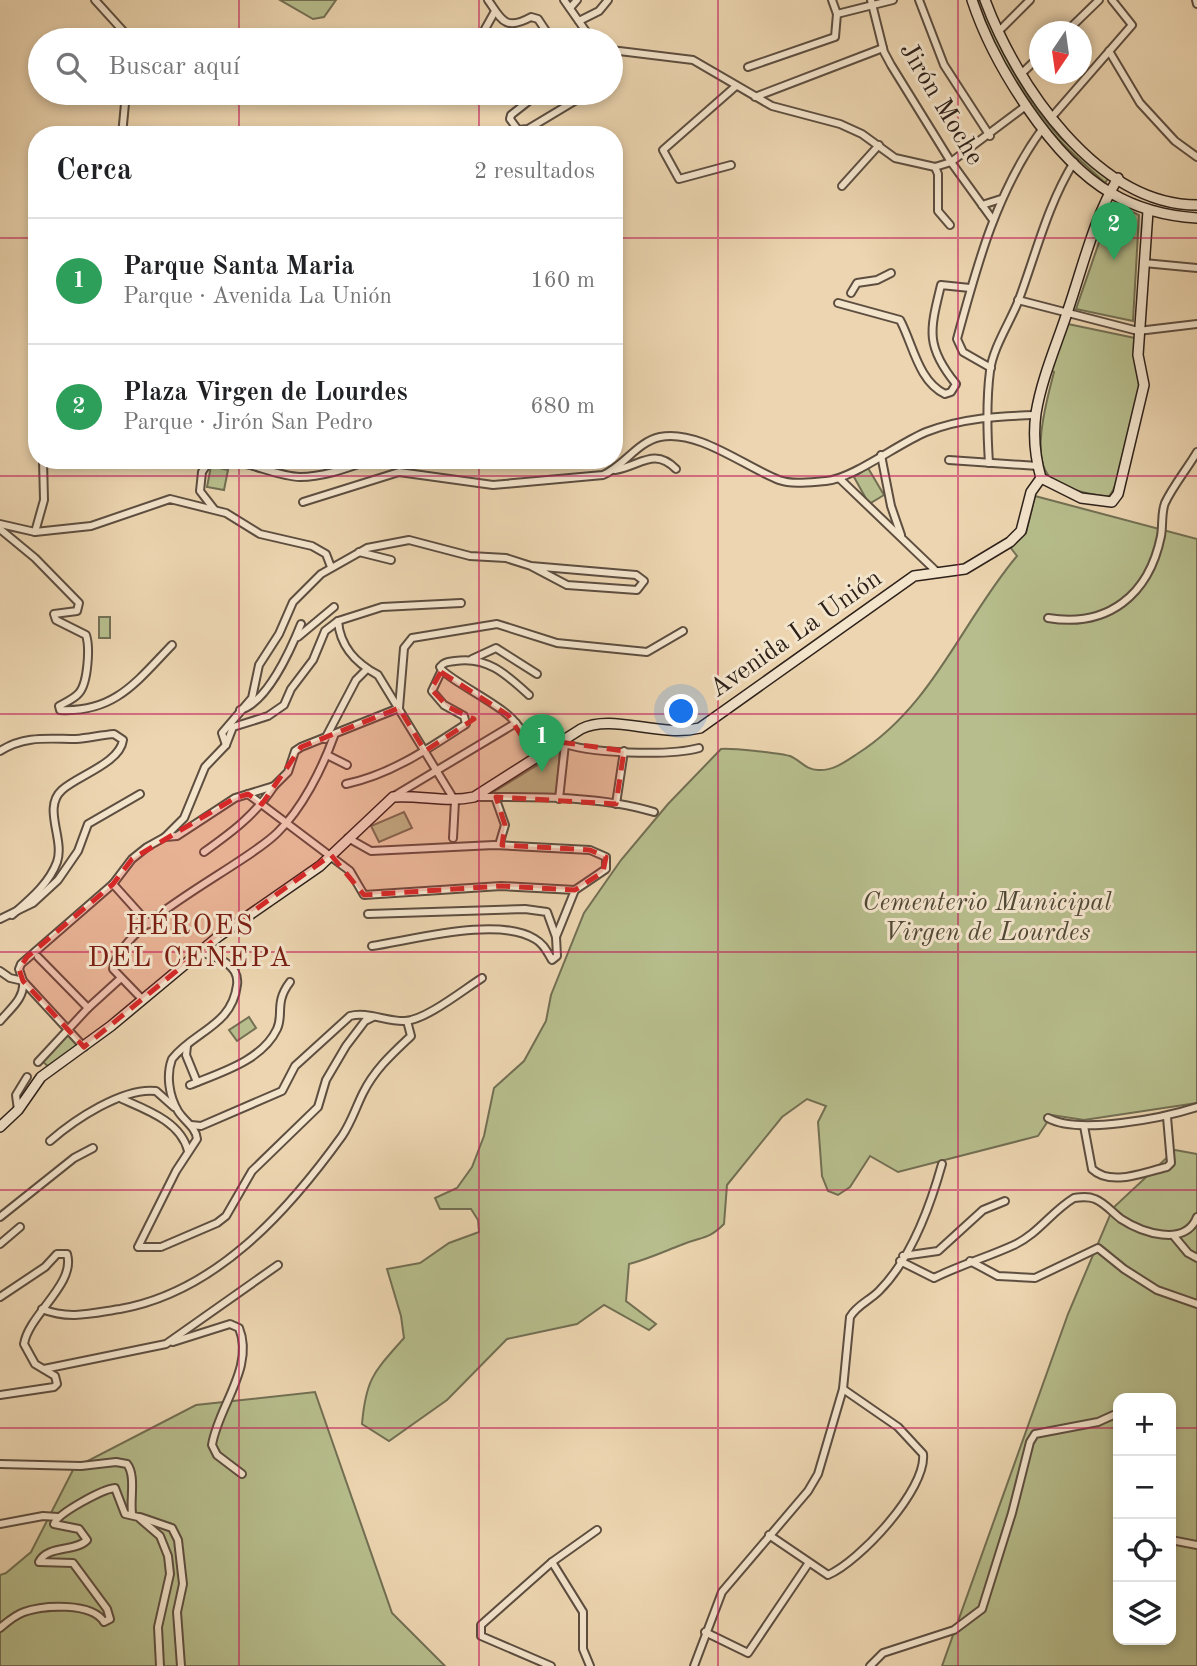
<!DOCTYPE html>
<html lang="es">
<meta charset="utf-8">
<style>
:root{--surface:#fff;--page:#f6f6f6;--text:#202124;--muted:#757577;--line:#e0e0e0;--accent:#1a73e8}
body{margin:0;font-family:"Old Standard TT",serif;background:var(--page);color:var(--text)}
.controls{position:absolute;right:21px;bottom:21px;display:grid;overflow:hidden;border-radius:14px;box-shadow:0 4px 10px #0003}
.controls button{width:63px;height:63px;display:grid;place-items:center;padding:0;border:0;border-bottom:2px solid var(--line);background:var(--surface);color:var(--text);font:35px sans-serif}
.compass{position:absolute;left:1029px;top:21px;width:63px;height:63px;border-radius:50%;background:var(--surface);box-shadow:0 4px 10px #0003;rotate:193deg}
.you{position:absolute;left:682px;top:712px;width:24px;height:24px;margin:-18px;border:5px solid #fff;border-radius:50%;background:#1a73e8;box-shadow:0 0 0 10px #1a73e833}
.badge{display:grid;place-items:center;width:46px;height:46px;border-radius:50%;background:var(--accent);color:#fff;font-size:23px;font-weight:700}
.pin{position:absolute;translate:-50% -58px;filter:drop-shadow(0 2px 4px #0008)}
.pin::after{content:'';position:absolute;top:37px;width:24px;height:21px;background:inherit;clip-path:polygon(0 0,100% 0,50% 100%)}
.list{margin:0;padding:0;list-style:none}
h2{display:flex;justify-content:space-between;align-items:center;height:91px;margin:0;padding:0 28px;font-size:30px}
h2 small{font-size:23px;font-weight:400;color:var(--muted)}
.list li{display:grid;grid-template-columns:46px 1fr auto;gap:21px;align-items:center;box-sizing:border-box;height:126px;padding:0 28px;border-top:2px solid var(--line)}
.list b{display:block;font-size:26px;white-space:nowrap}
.list p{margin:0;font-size:23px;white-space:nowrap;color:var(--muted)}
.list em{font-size:23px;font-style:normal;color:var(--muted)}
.icon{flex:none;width:38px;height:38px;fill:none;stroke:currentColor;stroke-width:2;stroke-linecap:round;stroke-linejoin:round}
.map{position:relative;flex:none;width:1197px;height:1666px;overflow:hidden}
.search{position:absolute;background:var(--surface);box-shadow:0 4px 10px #0003;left:28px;top:28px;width:595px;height:77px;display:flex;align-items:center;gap:18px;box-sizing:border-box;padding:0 24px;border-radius:38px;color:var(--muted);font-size:26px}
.panel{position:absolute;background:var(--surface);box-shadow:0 4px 10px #0003;left:28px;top:126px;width:595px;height:343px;border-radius:28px}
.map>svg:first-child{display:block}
</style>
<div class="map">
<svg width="1197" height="1666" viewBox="0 0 1197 1666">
<rect width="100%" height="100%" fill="#ecd5b0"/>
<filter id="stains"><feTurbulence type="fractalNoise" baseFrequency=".00286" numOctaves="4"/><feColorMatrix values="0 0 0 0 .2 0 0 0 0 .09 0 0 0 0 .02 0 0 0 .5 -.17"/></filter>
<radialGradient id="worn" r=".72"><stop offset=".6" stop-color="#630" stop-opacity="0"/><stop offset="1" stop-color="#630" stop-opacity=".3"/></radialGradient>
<g fill="#b7bd8c" stroke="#726f53" stroke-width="2" fill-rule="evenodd">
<polygon points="280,0 336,0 324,17 313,19"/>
<path d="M 977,0 L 981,0 C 997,46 1023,95 1055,132 C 1070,149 1092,162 1110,176 L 1105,183 C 1088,167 1070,152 1054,135 C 1020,98 994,47 977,0 Z"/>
<polygon points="1116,204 1139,215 1133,321 1076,309 1112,205"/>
<path d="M 1068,324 L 1135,338 C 1131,355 1138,370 1139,387 C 1139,406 1121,486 1108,497 C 1090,494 1065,490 1051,478 C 1029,459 1048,396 1054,372 L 1051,370 Z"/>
<polygon points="211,466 228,470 224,490 207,487"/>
<polygon points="868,468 884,495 869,504 854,477"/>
<path d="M 1035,496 L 1197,539 L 1197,1103 L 1084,1120 L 1052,1115 L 1038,1136 L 898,1172 L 870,1156 L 850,1187 L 838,1195 L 828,1191 L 822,1176 L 818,1122 L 826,1106 L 807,1099 L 782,1117 L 727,1185 L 724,1224 C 707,1241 701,1236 681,1245 C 663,1252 648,1259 629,1264 L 626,1301 L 656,1324 L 649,1330 L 604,1305 L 577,1324 L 507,1339 L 447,1400 L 389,1441 L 362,1424 C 366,1378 374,1372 404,1338 L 401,1316 L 387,1269 L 420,1263 L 449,1243 L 479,1232 L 478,1220 L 471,1209 L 440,1209 L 435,1198 L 457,1188 L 472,1167 L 484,1136 L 494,1088 L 524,1061 L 546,1021 L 551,995 L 584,913 L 621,860 L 668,804 L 721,749 C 731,748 781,753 790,756 C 800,760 806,770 818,770 C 833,771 845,762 857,754 C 933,706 962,621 1017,556 L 1010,547 L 1026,533 Z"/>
<rect x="99" y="617" width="11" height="21"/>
<polygon points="560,751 556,796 492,793"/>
<polygon points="404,812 412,828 379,842 371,826"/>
<polygon points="249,1017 256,1028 237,1041 229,1030"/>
<polygon points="69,1033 81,1047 49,1067 43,1062"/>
<path d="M 1175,1150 L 1197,1154 L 1197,1666 L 942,1666 L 1068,1314 L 1113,1208 ZM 1118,1398 L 1171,1398 L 1171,1640 L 1118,1640 Z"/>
<polygon points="315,1392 392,1613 445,1666 0,1666 0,1575 6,1573 31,1552 74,1468 196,1405"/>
</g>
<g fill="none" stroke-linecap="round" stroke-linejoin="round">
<g stroke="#5d4e40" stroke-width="10">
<g id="street">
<polyline points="95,0 125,33 125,40"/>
<path d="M 488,0 C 501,18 504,32 531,17 L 538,19 L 552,40"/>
<polyline points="564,0 592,40"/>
<polyline points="871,0 884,52 891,65 951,162 993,220"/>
<polyline points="919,0 944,65 990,136"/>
<polyline points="1196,0 1197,4"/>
<polyline points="570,8 577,0"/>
<polyline points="837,14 893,0"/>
<polyline points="579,21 599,11 608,0"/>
<polyline points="999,31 1030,0"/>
<polyline points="1066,32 1099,0"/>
<polyline points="484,40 485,29 494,13"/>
<polyline points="611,50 693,60 772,106 840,124 862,134 895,158 935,167 951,162 1027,105"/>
<polyline points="1109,51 1140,103 1175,141 1197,157"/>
<polyline points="748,67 835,37 837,14 832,0"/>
<polyline points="1021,74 1040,56"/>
<polyline points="539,93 511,115 510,119 518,130 528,129 588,93"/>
<polyline points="755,97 883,48"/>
<polyline points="1051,118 1132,25 1112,0"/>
<polyline points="122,135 126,93"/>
<polyline points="731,165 679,179 663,150 736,86"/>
<polyline points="935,167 938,174 938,211 950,225"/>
<polyline points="842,186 879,145"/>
<polyline points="982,205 1001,199"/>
<polyline points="1144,263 1197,268"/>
<polyline points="851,293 857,283 877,280 891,273"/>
<polyline points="1018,300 1138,331 1197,324"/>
<path d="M 838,303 L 900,320 C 913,344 918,381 945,394 L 951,392 L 956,384 C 925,346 930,330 941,285 L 970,288"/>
<path d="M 991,368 L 963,352 L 957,339 C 977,265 997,190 1043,128"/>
<polyline points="881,455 891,506 901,535"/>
<polyline points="949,460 1038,466"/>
<path d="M 989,463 C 987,432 986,402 990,371 C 993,348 1009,324 1018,302 C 1036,254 1047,206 1074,162"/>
<path d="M 615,470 C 640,466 654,447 676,469"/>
<polyline points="840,479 937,572"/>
<path d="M 303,502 L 399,472 L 493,485 L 603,475 C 624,466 637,442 660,437 C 698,429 745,467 779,480 C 793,485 811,482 826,481 C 852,479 899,443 926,432 C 962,418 999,416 1036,415"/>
<path d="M 214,509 L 200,491 L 202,472 L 208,463 C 239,454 270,476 300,477 C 324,477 347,468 370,460"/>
<polyline points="0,524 35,532 91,526 170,499 226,513 260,534 312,546 326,554 331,567"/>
<path d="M 0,529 L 35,558 L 79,603 L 77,611 L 54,614 L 56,620 L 86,635 C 90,647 88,683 79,693 C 74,699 66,702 59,706 L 60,710 C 115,713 137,681 172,645"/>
<polyline points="35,532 44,500 43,460"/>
<polyline points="359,552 391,560"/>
<path d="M 1048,618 C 1108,628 1149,595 1161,536 C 1163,525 1161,513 1165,503 C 1173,486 1187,469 1197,452"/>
<path d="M 338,621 C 340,647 356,663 378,675 L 455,801 L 453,838"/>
<polyline points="298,637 334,607"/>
<polyline points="472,659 496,648 537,674"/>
<path d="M 529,695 C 506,674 487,656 455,661 C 448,662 444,662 440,667 C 443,676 496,703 508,715 C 522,727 528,741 536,758"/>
<path d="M 240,710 C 267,703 291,649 301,624"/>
<polyline points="325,739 356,680 367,669"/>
<path d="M 560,742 C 587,754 670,756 699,748"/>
<polyline points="226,745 222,733 252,698 259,665 279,634 293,602 321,574 367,548 409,540 470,556 506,558 531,566 567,585 637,590 644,581 636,575 531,566"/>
<path d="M 0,751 C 25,735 49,739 76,739 C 88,738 102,735 114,734 L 123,740 C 120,763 77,776 62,790 C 42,808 65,839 57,862 C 49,884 29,900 12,915"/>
<polyline points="327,755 347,765"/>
<path d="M 346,784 C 390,775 428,749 466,724 L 464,716 L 444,705 L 432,691 L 441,672"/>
<polyline points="248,794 350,871 364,895 501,886 575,890 606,869 606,857 590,850 494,845 371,851 348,838"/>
<polyline points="394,796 516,723"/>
<path d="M 475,797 C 533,797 598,795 654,812"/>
<polyline points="495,797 505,825 499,845"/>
<polyline points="559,799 565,744"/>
<polyline points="616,804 624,751"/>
<polyline points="165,837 184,818 205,767 226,745 233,727 268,716 284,705 291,689 313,660 325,631 338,621 382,607 461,603"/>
<path d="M 204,852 C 232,832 255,815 274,786"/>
<polyline points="113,884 149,924"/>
<path d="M 368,914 L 525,909 L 547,912 L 556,937 L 557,956 L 552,960 C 547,952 544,944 535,939 C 498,916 413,940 372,946"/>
<polyline points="0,919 33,903 58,880 78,851 88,824 140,794"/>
<polyline points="556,937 575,890"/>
<path d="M 200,952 C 216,957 240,964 237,985 C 232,1026 194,1031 172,1059 C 166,1075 169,1096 178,1111 C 184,1121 196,1127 197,1139 L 176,1171 L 138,1247 L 161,1247 L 217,1223 L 226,1216 L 252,1171 L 318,1107 L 326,1080 L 346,1046 L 365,1021 L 373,1017"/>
<polyline points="38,957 88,1008"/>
<path d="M 0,971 L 10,978 L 23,981 C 25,998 11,1008 0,1021"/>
<path d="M 142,999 L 113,969 C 121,922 241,868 277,833 C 302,809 322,769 334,736"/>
<polyline points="187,1046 186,1055 197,1082"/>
<polyline points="84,1047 23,981 19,969 21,964 113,884 132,859 147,847 165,837 177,836 235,798 274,786 288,772 295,751 301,747 399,708 404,648 412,638 497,624 557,643 647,652 683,631"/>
<polyline points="38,1062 88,1008 121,978"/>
<path d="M 190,1085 C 219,1073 262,1061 277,1029 C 284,1014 274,1003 290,982"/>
<path d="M 122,1099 C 147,1110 181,1122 188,1151"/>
<polyline points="18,1110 16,1095 27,1077"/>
<path d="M 1048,1118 C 1079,1135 1163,1118 1197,1107"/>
<path d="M 191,1125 L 201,1126 L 282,1091 L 295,1066 L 350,1016 C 367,1011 387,1022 405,1021 C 426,1020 463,990 482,978"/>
<path d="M 1084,1126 L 1092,1169 C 1111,1187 1144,1172 1167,1167 L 1171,1163 L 1167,1117"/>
<path d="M 50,1141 C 74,1120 123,1087 156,1091 L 174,1107"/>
<polyline points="0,1217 74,1158 93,1148"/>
<polyline points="1173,1235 1188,1253 1197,1258"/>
<polyline points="0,1244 20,1227"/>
<polyline points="903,1256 938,1251 983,1210 1005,1201"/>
<path d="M 900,1261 L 934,1278 C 960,1265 988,1257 1014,1245 C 1038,1234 1052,1211 1074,1198 C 1081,1197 1088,1196 1095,1199 C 1105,1203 1113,1213 1121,1219 C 1141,1232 1185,1248 1197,1217"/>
<polyline points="970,1261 998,1276 1035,1278 1098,1248 1124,1269 1157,1290 1197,1304"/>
<path d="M 0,1297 L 45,1267 L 57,1254 L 67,1254 C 76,1284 29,1314 24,1344 L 35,1364 L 55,1376 L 57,1384 L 54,1387 L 0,1395"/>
<path d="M 42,1309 C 69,1320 93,1313 120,1309 C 216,1292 288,1211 342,1136 C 351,1123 356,1107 363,1093 C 375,1069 392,1054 411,1036 L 407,1021"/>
<path d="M 173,1342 L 230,1324 L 239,1328 C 255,1367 218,1407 212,1445 L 217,1455 L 242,1474"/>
<polyline points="44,1369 166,1344 278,1265"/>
<path d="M 0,1464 L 81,1466 L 116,1462 L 127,1464 C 136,1475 130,1499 132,1513"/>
<polyline points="140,1517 172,1528 178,1540 183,1584 177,1612 181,1666"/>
<polyline points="0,1524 43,1516 58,1517"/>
<path d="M 769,1535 L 828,1575 C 859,1562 927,1489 923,1454 L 898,1427 L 843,1389"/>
<polyline points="1171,1540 1197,1545"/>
<polyline points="552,1562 583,1612 583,1649 590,1666"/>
<path d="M 0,1628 C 7,1622 15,1615 24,1612 C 43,1605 92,1602 104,1622 L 110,1619 L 107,1609 L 73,1563 L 39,1562 C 47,1545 76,1552 87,1540 L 79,1529 L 54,1524 C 58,1513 103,1489 115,1488 L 125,1514 L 138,1517 L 160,1536 L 168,1556 L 170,1574 L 158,1627 L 160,1666"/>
<polyline points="705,1632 748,1653 808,1564"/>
<polyline points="551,1666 481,1636 481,1625 552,1562 597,1530"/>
<path d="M 694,1666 L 722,1592 L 808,1491 L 818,1474 L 843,1389 L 850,1317 C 857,1305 869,1301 879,1291 C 911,1259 930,1207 942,1164"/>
<polyline points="870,1666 883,1653 954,1630 982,1609 1012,1513 1030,1442 1035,1434 1098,1422 1118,1413"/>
</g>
</g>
<g stroke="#2d211a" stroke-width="12">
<g id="secondary">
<path d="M 972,0 C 993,64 1052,159 1111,193 C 1138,209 1165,216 1197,218"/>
<path d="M 985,0 C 1016,84 1097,205 1197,205"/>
<path d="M 1118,178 C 1094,218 1083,266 1068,310 C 1057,344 1042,377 1036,413 C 1033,435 1035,457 1041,478 L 1081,498 L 1112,502 L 1118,494 L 1144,385 L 1138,355 L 1148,211"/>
<path d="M 0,1127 L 18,1110 L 41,1077 L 111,1026 L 219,936 L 320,866 L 393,797 C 421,795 447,803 474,797 L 581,729 C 613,713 658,738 700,728 L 914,576 L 965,569 L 1010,542 L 1021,531 L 1031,492 L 1041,478"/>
</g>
</g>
<use href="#street" stroke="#f3e4cc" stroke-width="6"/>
<use href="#secondary" stroke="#f3e4cc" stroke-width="9"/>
</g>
<path fill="#d62828" fill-opacity="0.2" stroke="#d62828" stroke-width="5" stroke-dasharray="14 9" stroke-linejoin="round" d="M 441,672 L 508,715 L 536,758 L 560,742 L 624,751 L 616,804 L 496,797 L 505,825 L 502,845 L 590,850 L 606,857 L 603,872 L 575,890 L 501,886 L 364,895 L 331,855 L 219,936 L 84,1047 L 23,981 L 19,969 L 27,957 L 113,884 L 132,859 L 235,798 L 248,794 L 262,804 L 301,747 L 399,708 L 425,751 L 474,719 L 448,707 L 431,689 Z"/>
<path fill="none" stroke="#c2185b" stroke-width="2" stroke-opacity="0.55" d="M 239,0 L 239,40M 479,0 L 479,40M 718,0 L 718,1666M 958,0 L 958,1666M 239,93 L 239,135M 479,93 L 479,135M 0,238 L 37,238M 614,238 L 1197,238M 239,460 L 239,1666M 479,460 L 479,1666M 0,476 L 1197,476M 0,714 L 1197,714M 0,952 L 1197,952M 0,1190 L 1197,1190M 0,1428 L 1118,1428M 1171,1428 L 1197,1428"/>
<g text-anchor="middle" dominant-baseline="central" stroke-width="6" stroke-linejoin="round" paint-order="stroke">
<g font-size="26" fill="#2d211a" stroke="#f3e4cc">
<text transform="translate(941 104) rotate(59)">Jirón Moche</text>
<text transform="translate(796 634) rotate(-35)">Avenida La Unión</text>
</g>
<g font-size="26" font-style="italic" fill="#504836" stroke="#f3e4cc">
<text x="987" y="903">Cementerio Municipal<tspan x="987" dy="30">Virgen de Lourdes</tspan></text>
</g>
<g font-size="28" letter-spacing="2" fill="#7a1f14" stroke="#f3e4cc">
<text x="190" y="927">HÉROES<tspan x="190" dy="32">DEL CENEPA</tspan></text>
</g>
</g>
<rect width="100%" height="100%" filter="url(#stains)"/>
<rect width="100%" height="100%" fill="url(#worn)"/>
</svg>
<div class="controls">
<button>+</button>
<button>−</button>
<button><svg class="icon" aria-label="locate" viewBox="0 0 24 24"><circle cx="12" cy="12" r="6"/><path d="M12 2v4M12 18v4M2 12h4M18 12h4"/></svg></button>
<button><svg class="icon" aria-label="layers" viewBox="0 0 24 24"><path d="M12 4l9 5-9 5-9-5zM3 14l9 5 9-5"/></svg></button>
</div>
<svg class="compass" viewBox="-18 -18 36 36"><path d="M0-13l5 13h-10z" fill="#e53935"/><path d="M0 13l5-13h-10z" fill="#757577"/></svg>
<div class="you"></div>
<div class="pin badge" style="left:542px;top:772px;background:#2e9e5b">1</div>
<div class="pin badge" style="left:1114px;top:260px;background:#2e9e5b">2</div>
<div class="search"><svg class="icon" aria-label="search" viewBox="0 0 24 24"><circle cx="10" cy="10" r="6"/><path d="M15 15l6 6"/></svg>Buscar aquí</div>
<section class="panel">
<h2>Cerca<small>2 resultados</small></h2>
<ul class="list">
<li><span class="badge" style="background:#2e9e5b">1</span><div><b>Parque Santa Maria</b><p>Parque · Avenida La Unión</p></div><em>160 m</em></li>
<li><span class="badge" style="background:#2e9e5b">2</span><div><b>Plaza Virgen de Lourdes</b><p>Parque · Jirón San Pedro</p></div><em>680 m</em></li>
</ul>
</section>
</div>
